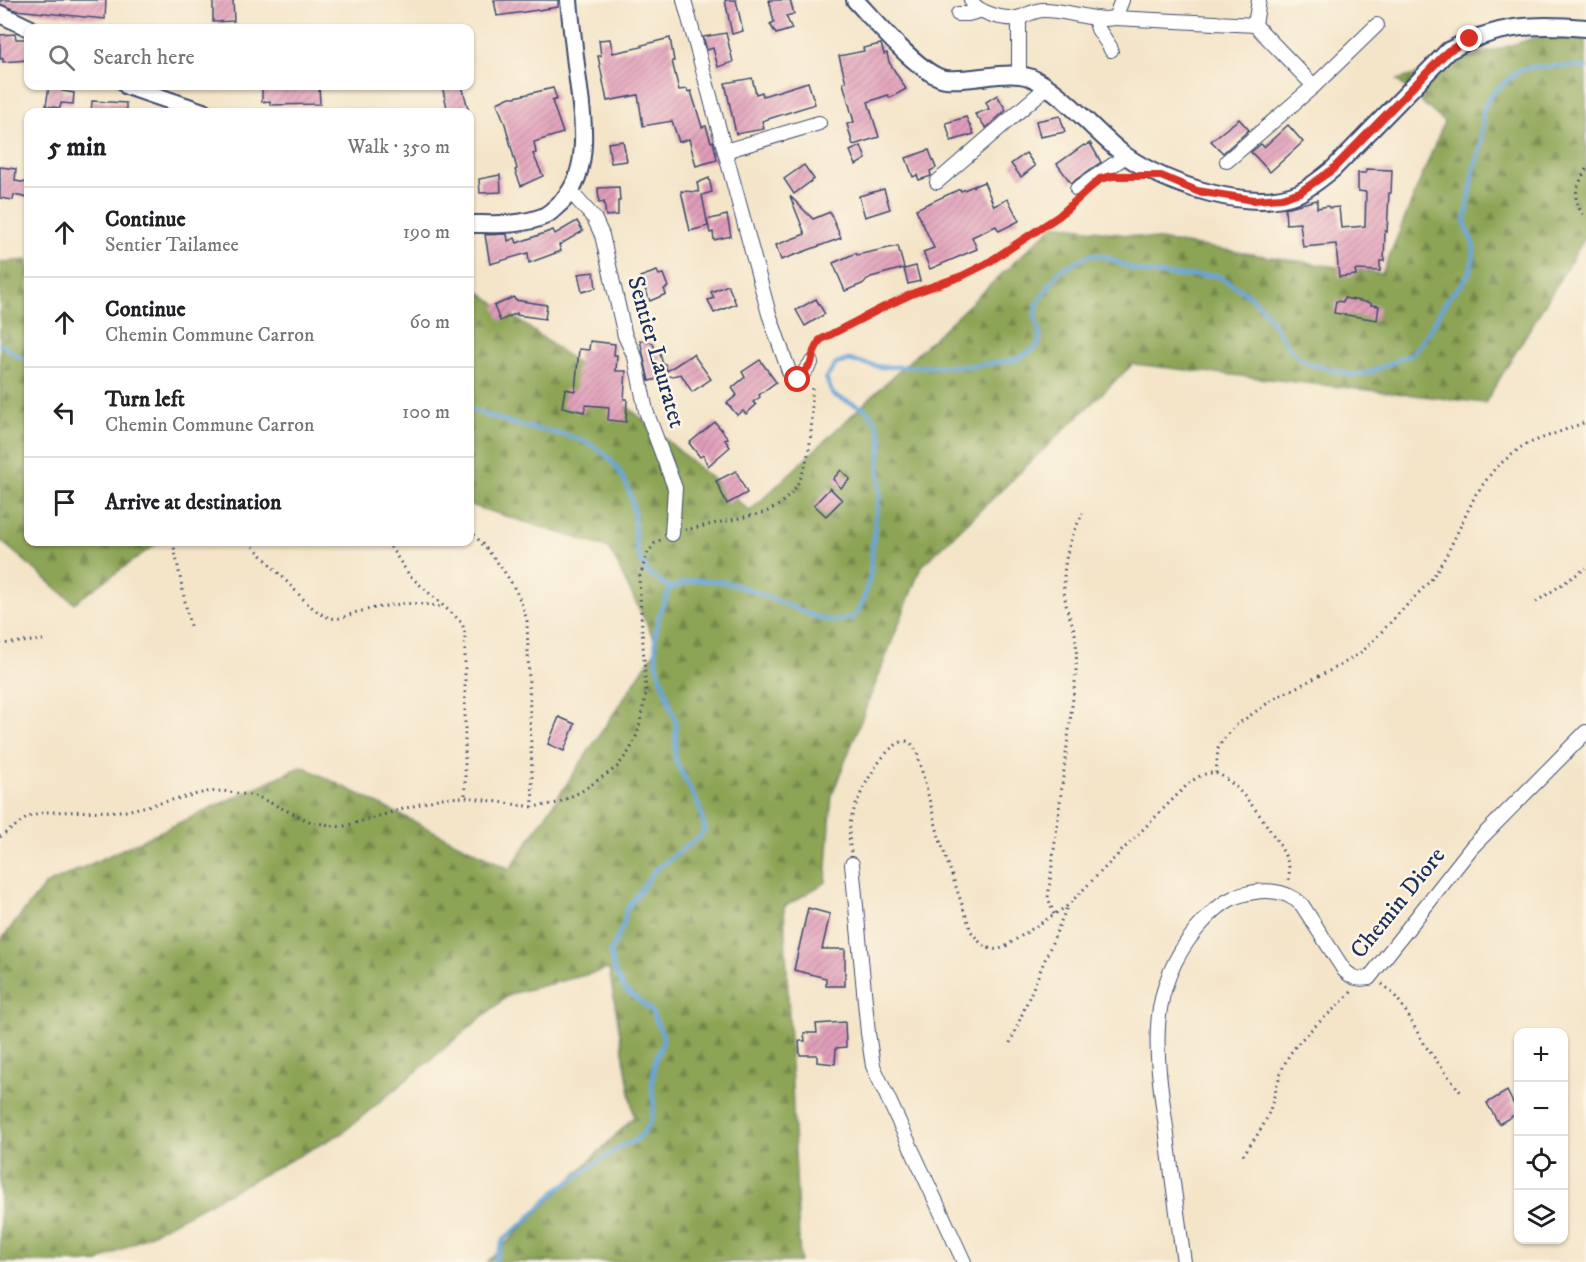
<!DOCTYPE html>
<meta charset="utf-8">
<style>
:root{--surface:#fff;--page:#f2f2f2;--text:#202124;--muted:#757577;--line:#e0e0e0}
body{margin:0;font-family:"IM FELL DW Pica",serif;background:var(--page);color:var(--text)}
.controls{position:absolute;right:18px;bottom:18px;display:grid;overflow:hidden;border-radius:12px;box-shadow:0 2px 4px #0004}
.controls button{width:54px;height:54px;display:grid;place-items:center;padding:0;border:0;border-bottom:2px solid var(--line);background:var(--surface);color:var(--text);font:30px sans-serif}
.stop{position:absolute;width:18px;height:18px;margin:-14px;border:4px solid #d93025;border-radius:50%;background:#fff}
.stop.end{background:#d93025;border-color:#fff;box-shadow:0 2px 6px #0008}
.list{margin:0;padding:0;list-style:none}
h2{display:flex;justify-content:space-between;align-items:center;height:78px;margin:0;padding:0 24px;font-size:26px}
h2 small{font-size:20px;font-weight:400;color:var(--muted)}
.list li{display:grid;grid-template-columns:39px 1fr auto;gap:18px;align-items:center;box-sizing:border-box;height:90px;padding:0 24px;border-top:2px solid var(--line)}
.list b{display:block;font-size:22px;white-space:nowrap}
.list p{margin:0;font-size:20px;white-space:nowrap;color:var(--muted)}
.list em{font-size:20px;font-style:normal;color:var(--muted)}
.icon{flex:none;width:33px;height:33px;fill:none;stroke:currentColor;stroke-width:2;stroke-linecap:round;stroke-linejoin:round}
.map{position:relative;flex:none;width:1586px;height:1262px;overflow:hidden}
.search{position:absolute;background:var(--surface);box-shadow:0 2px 4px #0004;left:24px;top:24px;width:450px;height:66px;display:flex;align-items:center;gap:15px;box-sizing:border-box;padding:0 21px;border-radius:12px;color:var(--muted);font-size:22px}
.panel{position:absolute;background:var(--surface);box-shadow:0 2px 4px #0004;left:24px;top:108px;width:450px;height:438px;border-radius:12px}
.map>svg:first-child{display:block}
</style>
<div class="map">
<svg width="1586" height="1262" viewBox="0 0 1586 1262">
<defs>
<pattern id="forest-firs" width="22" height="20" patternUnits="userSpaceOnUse" patternTransform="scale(1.5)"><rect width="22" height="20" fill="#8ca455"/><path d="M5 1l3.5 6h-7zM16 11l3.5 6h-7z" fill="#72864a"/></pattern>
<pattern id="building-hatch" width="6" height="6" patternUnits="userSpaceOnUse" patternTransform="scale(1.5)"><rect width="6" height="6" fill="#e29eba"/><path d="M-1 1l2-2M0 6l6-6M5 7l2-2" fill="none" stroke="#b6819a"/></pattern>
</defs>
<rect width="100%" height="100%" fill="#fcf5e5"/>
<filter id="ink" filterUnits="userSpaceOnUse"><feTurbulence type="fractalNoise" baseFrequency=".0167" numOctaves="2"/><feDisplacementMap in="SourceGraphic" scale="12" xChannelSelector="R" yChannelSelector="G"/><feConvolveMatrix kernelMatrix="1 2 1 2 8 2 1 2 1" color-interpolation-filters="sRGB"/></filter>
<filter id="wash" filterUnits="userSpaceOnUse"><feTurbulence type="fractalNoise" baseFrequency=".008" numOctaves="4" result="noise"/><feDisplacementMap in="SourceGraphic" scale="24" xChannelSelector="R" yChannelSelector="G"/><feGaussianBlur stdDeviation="1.35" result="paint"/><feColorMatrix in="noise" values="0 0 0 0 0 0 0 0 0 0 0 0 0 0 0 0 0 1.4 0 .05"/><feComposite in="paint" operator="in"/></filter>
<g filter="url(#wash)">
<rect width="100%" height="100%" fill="#f4e5c9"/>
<g fill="url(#forest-firs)" stroke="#546a5a" stroke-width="1.5">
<polygon points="1586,22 1586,236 1485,403 1133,364 921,567 832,795 826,882 784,907 800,1262 487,1262 634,1117 609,969 510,994 342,1133 98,1262 0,1262 0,941 45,885 302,766 510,869 658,647 609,548 470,505 470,285 568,356 750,511 1055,224 1382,274 1444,122 1397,80"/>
<polygon points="28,260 28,542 159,542 74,603 0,540 0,262"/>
</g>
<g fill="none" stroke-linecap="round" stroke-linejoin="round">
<g stroke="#68a5d9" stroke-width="4.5">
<polyline points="0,344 16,355 28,360"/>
<path d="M 470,409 C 485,415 502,420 518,425 C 548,433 583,433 608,457 C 619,469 628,485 632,501 C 637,525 630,552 648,572 C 653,578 663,583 670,588"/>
<polyline points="494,1262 504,1239 523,1224 557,1190 621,1146 635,1141 645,1131 651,1120 654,1108 652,1086 655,1060 662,1045 663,1036 651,1010 625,990 620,981 615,974 610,953 624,923 626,910 654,871 699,837 705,829 699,806 675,759 676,723 656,662 655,635 659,615 670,588 694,580 725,582 750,590 816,617 831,621 853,618 862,604 870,576 875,519 880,495 879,464 882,440 876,421 865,409 833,395 826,378 836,364 849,360 881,367 970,366 1016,360 1038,346 1040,335 1035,317 1038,302 1060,270 1089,255 1104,256 1135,270 1148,273 1182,276 1216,275 1245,292 1261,306 1292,352 1309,364 1353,375 1371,372 1413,353 1426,336 1450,295 1461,285 1469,273 1473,260 1474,247 1465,222 1475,165 1481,146 1483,110 1491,95 1519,70 1534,67 1574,66 1586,68"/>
</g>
</g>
<g id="blocks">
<g fill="url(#building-hatch)">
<polygon points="1,0 106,0 105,19 15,10 0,4"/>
<polygon points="213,0 233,0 234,21 213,22"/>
<polygon points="494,0 558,0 558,7 497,16"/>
<polygon points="725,0 736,0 743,31 732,34"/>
<polygon points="769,0 790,0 794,14 786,16 792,29 776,34 770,24 774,22"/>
<polygon points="726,33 733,62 718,67 713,48 707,50 703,37"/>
<polygon points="15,34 16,39 26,39 27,60 3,62 3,58 0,59 0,35"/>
<polygon points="670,38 674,61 672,61 679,90 687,89 688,92 691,91 702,127 706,126 711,142 713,141 717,160 696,166 689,139 679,142 672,121 643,126 638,95 607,101 598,56 601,56 599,40 610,39 613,53 642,47 642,45"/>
<polygon points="881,44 884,54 887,53 889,62 906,89 890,98 888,95 868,102 879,137 853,145 847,124 854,122 843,83 846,82 839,56 864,51 863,48"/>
<polygon points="752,78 756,94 762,92 763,96 808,82 815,104 762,121 764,129 736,134 725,83"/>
<polygon points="49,86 63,86 62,91 74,93 73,104 61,103 60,108 46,106"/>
<polygon points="262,86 319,86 320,104 270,105 270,101 262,102"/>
<polygon points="442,86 462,86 469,112 448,112"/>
<polygon points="553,88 557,99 552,101 563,133 534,142 536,153 533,154 543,176 521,186 515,170 517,169 505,124 497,103 510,97 515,97"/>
<polygon points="997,95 1006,110 986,128 975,114 989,109 986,102"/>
<polygon points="92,101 126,103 126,112 91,112"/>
<polygon points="1060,116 1065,132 1040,137 1036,121"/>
<polygon points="966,117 974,134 951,141 946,123"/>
<polygon points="1239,119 1249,130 1223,153 1211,141"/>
<polygon points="1288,125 1303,142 1270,172 1251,152 1261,144 1264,147"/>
<polygon points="623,141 627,161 611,163 608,143"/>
<polygon points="1090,143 1101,162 1071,183 1057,164 1084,145 1085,146"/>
<polygon points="861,146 866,159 856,165 850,151"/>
<polygon points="929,150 936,168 930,171 931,176 919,180 917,175 913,177 906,158"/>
<polygon points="1026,153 1035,166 1021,177 1011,164"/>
<polygon points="804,165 814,179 794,194 784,179"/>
<polygon points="0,167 16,169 15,181 28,183 28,198 14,195 13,200 0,198"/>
<polygon points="1366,169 1392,170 1391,193 1389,193 1387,232 1385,231 1384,261 1380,261 1380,271 1355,270 1356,275 1339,277 1336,244 1303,247 1300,223 1286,224 1285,208 1317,200 1317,208 1328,206 1329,208 1339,207 1341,228 1365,226 1366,192 1358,191 1358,173 1366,173"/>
<polygon points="500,175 501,192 480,193 479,179"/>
<polygon points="709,178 712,192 702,195 708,226 690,231 681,191 699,192 697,183"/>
<polygon points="984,182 994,206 1008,199 1019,221 999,231 996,226 972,237 977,249 930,269 923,252 934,248 916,209 960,189 961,191"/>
<polygon points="619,187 620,201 618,201 618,215 606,216 604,202 599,203 598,188"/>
<polygon points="884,189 890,209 865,217 859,196"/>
<polygon points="790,196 813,219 830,212 841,238 781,260 776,245 805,234"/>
<polygon points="727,215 731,236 714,240 713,232 710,233 707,220"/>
<polygon points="577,221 583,231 559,245 561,251 529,263 528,253 490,264 485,235 507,234 508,241 515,238 517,243 553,230 555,234"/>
<polygon points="898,246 904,268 871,277 862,284 845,291 833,263 856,253 857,255"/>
<polygon points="916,266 920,281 908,284 904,269"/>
<polygon points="657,271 659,275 663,274 668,287 664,289 666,294 650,301 640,277"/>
<polygon points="594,272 596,288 582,292 578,274"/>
<polygon points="728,285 736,304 714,313 708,300 714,298 711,292"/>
<polygon points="514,297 515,300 547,305 545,319 517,315 517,313 500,321 494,306"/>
<polygon points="1344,298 1371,303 1371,305 1379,306 1377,320 1334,313 1336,301 1343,302"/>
<polygon points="816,299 825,314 805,326 796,310"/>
<polygon points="640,340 653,343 655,350 659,349 663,365 665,364 667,371 693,354 711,379 692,392 681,374 649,381"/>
<polygon points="590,341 615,344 614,355 617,355 616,371 626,371 624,399 627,399 626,422 608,420 609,407 586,405 584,412 562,407 565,389 575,391 579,349 589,350"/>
<polygon points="760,360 776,382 759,395 760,397 753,402 756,405 746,414 743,411 737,415 727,403 737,395 732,388 745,377 742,372"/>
<polygon points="715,422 728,438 725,440 730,447 708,466 703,455 700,457 689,443"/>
<polygon points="841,470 850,479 841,488 833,479"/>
<polygon points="736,471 747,493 727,504 716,481"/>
<polygon points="830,488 842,500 826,516 814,505"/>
<polygon points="559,717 575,724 564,751 548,744"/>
<polygon points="808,908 830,914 822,949 845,949 845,986 826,986 826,978 794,970"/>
<polygon points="845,1022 846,1047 836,1048 835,1064 817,1062 817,1055 800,1055 799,1041 805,1041 804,1033 817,1033 816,1024"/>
<polygon points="1507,1091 1518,1113 1499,1124 1487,1103"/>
</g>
</g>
</g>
<g filter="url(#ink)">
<use href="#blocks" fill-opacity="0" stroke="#3c4a6e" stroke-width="1.5"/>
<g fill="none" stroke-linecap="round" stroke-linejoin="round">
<g stroke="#3c4a6e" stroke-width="16">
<g id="minor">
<polyline points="684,0 769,314 792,380 798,380 811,363"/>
<path d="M 971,0 C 977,14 1008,21 1021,17 C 1029,14 1035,10 1044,10 C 1064,10 1085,18 1105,19 L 1115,18 L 1122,0"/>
<polyline points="958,14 968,14 979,11"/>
<polyline points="1115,18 1255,25 1259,0"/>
<polyline points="1095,19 1098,29 1110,47 1111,50"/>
<polyline points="1255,25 1314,86"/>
<polyline points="1019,75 1019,18"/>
<polyline points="725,151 819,123"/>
<polyline points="1227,161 1314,86 1377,25"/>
<polyline points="937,182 1047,87"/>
<polyline points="1077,189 1126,156"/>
<polyline points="570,191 594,218 602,235 625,336 635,357 646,411 675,488 672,534"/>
<polyline points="852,864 868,1033 873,1066 964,1262"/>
<path d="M 1184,1262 C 1178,1220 1172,1177 1167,1135 C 1157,1060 1143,994 1196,930 C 1208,916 1221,902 1238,896 C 1260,889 1285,888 1302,905 L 1344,970 C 1352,978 1358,980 1369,978 L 1472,847 L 1586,732"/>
</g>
</g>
<g stroke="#3c4a6e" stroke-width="20">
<g id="tertiary">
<path d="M 855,0 C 873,19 922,77 946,79 C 974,82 1012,67 1036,80 C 1067,96 1097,135 1126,156 C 1167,185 1251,213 1299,193 C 1311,187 1322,178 1333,169 L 1448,51 C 1495,25 1533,23 1586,28"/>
<polyline points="0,14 29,28"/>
<polyline points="127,86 203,112"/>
<path d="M 470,224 C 495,224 518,226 542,217 C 547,215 552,211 556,207 C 595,176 582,115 577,73 C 574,48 571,24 569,0"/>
</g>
</g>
<g stroke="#3c4a6e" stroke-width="3" stroke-dasharray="1.5 4.5" stroke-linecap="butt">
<path d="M 1586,169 C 1576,190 1570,199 1586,218"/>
<polyline points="814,352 820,340 832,333 914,293 962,276 986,264 1059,216 1076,202"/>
<path d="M 470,530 C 495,558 518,584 527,621 L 533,807"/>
<path d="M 685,530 L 763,513 C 815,494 812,430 812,385"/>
<polyline points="173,542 190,626"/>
<path d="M 249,542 L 307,603 C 314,609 322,616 331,618 C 340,620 348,615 357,612 C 390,605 411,599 444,608"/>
<polyline points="387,542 410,576 456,617 462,623 465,633 465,797"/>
<polyline points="1536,602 1586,568"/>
<polyline points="0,644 43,640"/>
<polyline points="1216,773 1218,749 1222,741 1235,726 1275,698 1341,665 1363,651 1431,580 1446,556 1476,494 1496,467 1524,445 1586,422"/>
<polyline points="0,837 28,817 46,812 126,811 206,792 223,791 256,796 311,822 341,827 441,798 465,797 533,807 558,803 582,791 617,767 630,750 638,732 646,693 639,579 647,554 655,543 662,539"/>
<path d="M 851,852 C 849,843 849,833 850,824 C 854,802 882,743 906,741 L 911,743 L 917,752 L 939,837 L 971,931 C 980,944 990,955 1006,946 L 1067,906 L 1189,783 C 1196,778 1205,772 1214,773 C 1235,775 1282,843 1288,863 C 1290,869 1289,876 1289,882"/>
<path d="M 1054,914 L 1048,898 L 1076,674 C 1076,663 1077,651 1076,640 C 1075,629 1070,619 1067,609 C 1059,575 1067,542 1083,513"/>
<path d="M 1382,984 C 1403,999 1412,1025 1425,1045 C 1437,1062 1450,1078 1462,1094"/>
<polyline points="1010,1043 1067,907"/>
<path d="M 1243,1155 C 1252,1142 1262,1130 1268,1115 C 1276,1095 1278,1072 1290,1054 C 1307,1029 1334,1012 1353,990"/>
</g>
<use href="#minor" stroke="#fff" stroke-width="14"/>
<use href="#tertiary" stroke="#fff" stroke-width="16"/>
</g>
</g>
<g fill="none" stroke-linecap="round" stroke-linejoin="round" filter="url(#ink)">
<polyline stroke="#d93025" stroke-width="8" points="798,380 811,363 814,351 820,340 884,307 914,293 962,276 986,264 1059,216 1100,179 1112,176 1161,176 1197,191 1254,200 1282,198 1300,192 1332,170 1448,51 1470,39"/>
</g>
<g text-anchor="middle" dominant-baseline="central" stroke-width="5" stroke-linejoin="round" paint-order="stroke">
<g font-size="24" fill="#1b2f5e" stroke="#fcf5e5">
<text transform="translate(656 352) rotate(74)">Sentier Lauratet</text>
<text transform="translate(1398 903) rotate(-51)">Chemin Diore</text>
</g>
</g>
</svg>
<div class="controls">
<button>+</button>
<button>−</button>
<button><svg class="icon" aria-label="locate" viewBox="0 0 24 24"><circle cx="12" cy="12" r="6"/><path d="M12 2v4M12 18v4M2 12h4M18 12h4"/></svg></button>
<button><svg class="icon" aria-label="layers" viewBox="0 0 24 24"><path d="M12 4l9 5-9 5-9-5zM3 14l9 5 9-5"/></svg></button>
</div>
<div class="stop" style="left:798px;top:380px"></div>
<div class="stop end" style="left:1470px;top:39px"></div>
<div class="search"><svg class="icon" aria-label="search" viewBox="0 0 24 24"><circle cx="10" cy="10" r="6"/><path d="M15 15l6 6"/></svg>Search here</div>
<section class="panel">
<h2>5 min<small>Walk · 350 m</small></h2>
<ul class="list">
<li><svg class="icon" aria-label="ahead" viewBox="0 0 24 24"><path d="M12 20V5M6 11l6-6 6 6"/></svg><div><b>Continue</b><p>Sentier Tailamee</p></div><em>190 m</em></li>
<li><svg class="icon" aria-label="ahead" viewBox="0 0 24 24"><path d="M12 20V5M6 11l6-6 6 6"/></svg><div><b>Continue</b><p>Chemin Commune Carron</p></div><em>60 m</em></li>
<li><svg class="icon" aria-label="left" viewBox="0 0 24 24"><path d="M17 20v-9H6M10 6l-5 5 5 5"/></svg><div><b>Turn left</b><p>Chemin Commune Carron</p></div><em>100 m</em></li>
<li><svg class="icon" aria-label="arrive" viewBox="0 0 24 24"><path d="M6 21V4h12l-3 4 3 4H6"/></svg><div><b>Arrive at destination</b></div></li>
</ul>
</section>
</div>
